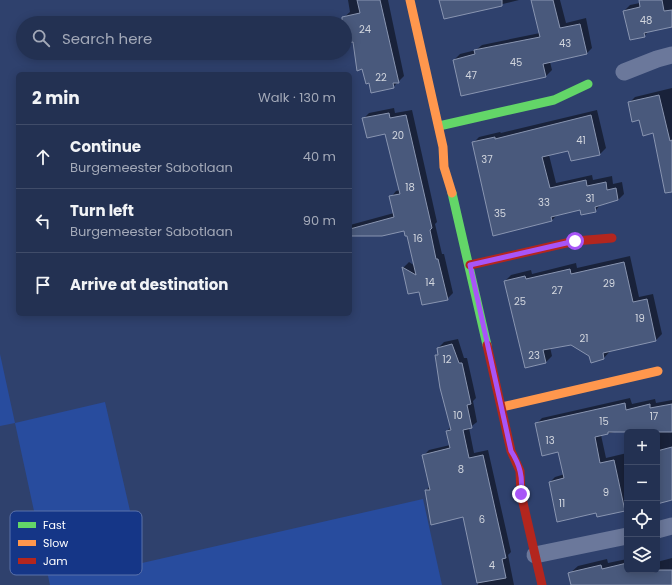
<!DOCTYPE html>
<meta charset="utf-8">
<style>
:root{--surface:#233152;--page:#2f3d5c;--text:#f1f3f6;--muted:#a3a9b8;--line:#404c69}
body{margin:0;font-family:Poppins,sans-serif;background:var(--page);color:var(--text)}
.controls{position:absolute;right:12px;bottom:12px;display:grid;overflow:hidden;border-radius:6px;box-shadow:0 2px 10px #0003}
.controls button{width:36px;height:36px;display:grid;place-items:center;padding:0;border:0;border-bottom:1px solid var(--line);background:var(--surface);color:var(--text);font:20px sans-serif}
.stop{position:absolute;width:12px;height:12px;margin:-9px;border:3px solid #a855f7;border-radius:50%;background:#fff}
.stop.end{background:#a855f7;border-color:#fff;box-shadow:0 1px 4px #0008}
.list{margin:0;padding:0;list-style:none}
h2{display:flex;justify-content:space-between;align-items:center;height:52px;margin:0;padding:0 16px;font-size:17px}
h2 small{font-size:13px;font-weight:400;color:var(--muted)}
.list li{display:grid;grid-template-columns:26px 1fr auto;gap:12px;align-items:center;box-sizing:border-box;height:64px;padding:0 16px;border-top:1px solid var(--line)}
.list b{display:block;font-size:15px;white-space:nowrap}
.list p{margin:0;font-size:13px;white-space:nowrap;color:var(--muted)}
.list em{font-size:13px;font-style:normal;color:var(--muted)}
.icon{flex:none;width:22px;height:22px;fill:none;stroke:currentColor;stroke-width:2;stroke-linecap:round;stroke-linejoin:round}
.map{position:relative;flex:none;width:672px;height:585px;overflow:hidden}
.search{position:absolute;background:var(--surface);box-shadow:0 2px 10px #0003;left:16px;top:16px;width:336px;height:44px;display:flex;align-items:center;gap:10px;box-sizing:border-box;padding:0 14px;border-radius:22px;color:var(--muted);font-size:15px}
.panel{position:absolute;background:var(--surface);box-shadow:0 2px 10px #0003;left:16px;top:72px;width:336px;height:244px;border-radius:6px}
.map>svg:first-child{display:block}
</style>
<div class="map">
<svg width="672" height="585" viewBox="0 0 672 585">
<rect width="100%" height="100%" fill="#2f416d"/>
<polygon fill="#284c9e" points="0,354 15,423 105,402 142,563 423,499 442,585 50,585 15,423 0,426"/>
<g fill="#0007">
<polygon points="348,0 388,0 404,76 393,87 370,82 353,41 348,42 343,18 350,12"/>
<polygon points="441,0 519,0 445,18"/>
<polygon points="532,0 560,0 566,23 586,18 592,48 586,54 550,62 552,70 546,76 454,60 460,54 476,50 482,45 540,33"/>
<polygon points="640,0 672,0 672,26 649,31 644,36 624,11 630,5 640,3"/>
<polygon points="672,88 672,174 654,132 640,119 629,103 635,97"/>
<polygon points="394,108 395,113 412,110 437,222 435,224 442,254 444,254 453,293 447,299 420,291 409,293 403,268 409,262 415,266 408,235 405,230 350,235 350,225 394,213 391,197 396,191 400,190 386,133 364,118 369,113"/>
<polygon points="597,110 606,148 600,154 569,150 549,155 556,183 592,175 593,180 612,176 613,184 622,182 624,194 618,200 601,204 595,211 581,209 558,214 552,220 473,143 479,137 500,132 501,133"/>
<polygon points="630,256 639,297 653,294 662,334 656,340 610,351 604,358 590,356 571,344 550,347 552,356 546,362 526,367 505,281 511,275 531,270 532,274 576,263 577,268"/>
<polygon points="458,339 464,358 467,358 476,398 473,401 477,422 469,428 474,453 488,450 511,552 508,555 514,585 478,585 464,515 426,491 430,486 423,456 429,450 450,445 447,431 451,427 436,356 439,353 438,348 444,342"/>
<polygon points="630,398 632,404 655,399 656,403 672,400 672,498 657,502 657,432 633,432 632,428 601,435 606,458 627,453 627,509 598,516 597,512 550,482 555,477 565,474 559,451 536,424 542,418"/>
<polygon points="672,558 672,585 572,585 570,573 578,566 607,559 608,563 627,559 627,570 657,570 657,562"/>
</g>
<g fill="#49597c" stroke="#8995b1">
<polygon points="357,0 380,0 399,83 393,83 394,88 371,93 369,83 366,84 362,69 357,71 353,42 347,43 345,23 342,23 342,17 360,13"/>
<polygon points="439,0 502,0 502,6 444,19"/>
<polygon points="531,0 553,0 560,28 580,24 587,54 543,64 546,77 461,96 453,60 475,54 474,50 540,37"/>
<polygon points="639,0 662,0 664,11 672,10 672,27 644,33 645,37 630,40 623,11 640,7"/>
<polygon points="659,95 670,141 672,140 672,192 665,193 653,133 643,136 639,120 632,122 628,102"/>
<polygon points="389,113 390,118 406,115 432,228 430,230 436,259 438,259 448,300 422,305 419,292 408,294 402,267 416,275 407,236 405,236 404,231 382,236 350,236 350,229 394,217 389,196 400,194 385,134 367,138 362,118"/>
<polygon points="591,115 600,155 571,161 568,151 542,157 550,188 586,180 587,186 606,182 607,190 616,188 618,200 595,207 596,212 581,215 580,210 551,217 552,221 493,236 472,142 495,137 495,139"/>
<polygon points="624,262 633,302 647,299 656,341 603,353 604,359 591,363 589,356 571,345 543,350 546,363 525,368 504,281 525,276 526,279 570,269 571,274"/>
<polygon points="452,344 459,363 462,363 471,404 467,405 472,428 463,430 469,458 483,455 506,558 502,559 506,578 477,583 463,517 431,525 425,490 430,490 422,455 450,448 446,431 451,430 440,388 435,355 438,355 437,348"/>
<polygon points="625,403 626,410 650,404 650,408 672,404 672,432 608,432 608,434 595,437 600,463 614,460 625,511 597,517 596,513 557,522 549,482 564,478 558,452 542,456 535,423"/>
<polygon points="672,447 672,500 657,504 657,451"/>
<polygon points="627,563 627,570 672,570 672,585 571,585 568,573 571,572 601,565 602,569"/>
</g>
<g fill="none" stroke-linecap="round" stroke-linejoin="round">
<g stroke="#6b789b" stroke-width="17">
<polyline points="624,72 657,59 672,55"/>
<polyline points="657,530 672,526"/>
<polyline points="535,555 627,536"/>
</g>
<g stroke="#63d668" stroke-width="9">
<polyline points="439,126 554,100 588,84"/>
<polyline points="452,193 487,345"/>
</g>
<g stroke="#ff974d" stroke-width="9">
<polyline points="410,0 443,147 444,167 452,193"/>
<polyline points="502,407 658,371"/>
</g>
<g stroke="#b3261e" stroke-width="9">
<polyline points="470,265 575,241 612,238"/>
<polyline points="487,345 511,451 520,471 521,494 542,585"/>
</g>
</g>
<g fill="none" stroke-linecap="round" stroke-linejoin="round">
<path stroke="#a855f7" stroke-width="5" d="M 521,494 C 523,477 520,465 511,451 L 470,265 L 575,241"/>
</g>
<g text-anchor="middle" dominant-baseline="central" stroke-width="4" stroke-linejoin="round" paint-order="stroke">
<g font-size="10" fill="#d2d6de">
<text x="646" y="20">48</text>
<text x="365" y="29">24</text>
<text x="565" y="43">43</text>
<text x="516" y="62">45</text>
<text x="471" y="75">47</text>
<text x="381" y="77">22</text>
<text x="398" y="135">20</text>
<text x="581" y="140">41</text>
<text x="487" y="159">37</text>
<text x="410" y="187">18</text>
<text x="590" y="198">31</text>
<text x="544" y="202">33</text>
<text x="500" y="213">35</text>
<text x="418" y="238">16</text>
<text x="430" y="282">14</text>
<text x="609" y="283">29</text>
<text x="557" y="290">27</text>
<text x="520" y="301">25</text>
<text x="640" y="318">19</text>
<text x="584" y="338">21</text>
<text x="534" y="355">23</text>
<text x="447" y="359">12</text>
<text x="458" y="415">10</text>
<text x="654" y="416">17</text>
<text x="604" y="421">15</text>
<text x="550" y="440">13</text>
<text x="461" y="469">8</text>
<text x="606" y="492">9</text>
<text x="562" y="503">11</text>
<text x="482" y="519">6</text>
<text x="492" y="565">4</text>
</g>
</g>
<rect x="10" y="511" width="132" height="64" rx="6" fill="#153687" stroke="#5b72ab" stroke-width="1"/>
<rect x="18" y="522" width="18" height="6" fill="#63d668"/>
<rect x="18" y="540" width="18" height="6" fill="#ff974d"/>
<rect x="18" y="558" width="18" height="6" fill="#b3261e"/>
<g font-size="11" fill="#fff">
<text x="43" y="529">Fast</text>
<text x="43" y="547">Slow</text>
<text x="43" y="565">Jam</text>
</g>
</svg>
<div class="controls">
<button>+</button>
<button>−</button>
<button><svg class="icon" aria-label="locate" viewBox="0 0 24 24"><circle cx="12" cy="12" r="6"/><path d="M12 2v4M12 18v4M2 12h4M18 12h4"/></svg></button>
<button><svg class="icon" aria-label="layers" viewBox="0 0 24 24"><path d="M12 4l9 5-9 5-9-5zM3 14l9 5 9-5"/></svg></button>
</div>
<div class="stop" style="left:575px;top:241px"></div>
<div class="stop end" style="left:521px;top:494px"></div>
<div class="search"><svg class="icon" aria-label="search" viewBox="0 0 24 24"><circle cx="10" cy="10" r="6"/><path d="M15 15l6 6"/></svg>Search here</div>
<section class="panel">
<h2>2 min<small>Walk · 130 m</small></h2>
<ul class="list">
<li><svg class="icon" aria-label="ahead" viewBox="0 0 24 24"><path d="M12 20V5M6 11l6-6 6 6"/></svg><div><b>Continue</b><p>Burgemeester Sabotlaan</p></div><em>40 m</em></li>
<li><svg class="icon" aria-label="left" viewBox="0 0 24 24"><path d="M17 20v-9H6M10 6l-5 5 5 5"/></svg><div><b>Turn left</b><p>Burgemeester Sabotlaan</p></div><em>90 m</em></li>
<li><svg class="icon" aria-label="arrive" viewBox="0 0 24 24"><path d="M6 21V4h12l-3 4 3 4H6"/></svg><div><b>Arrive at destination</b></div></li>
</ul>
</section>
</div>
